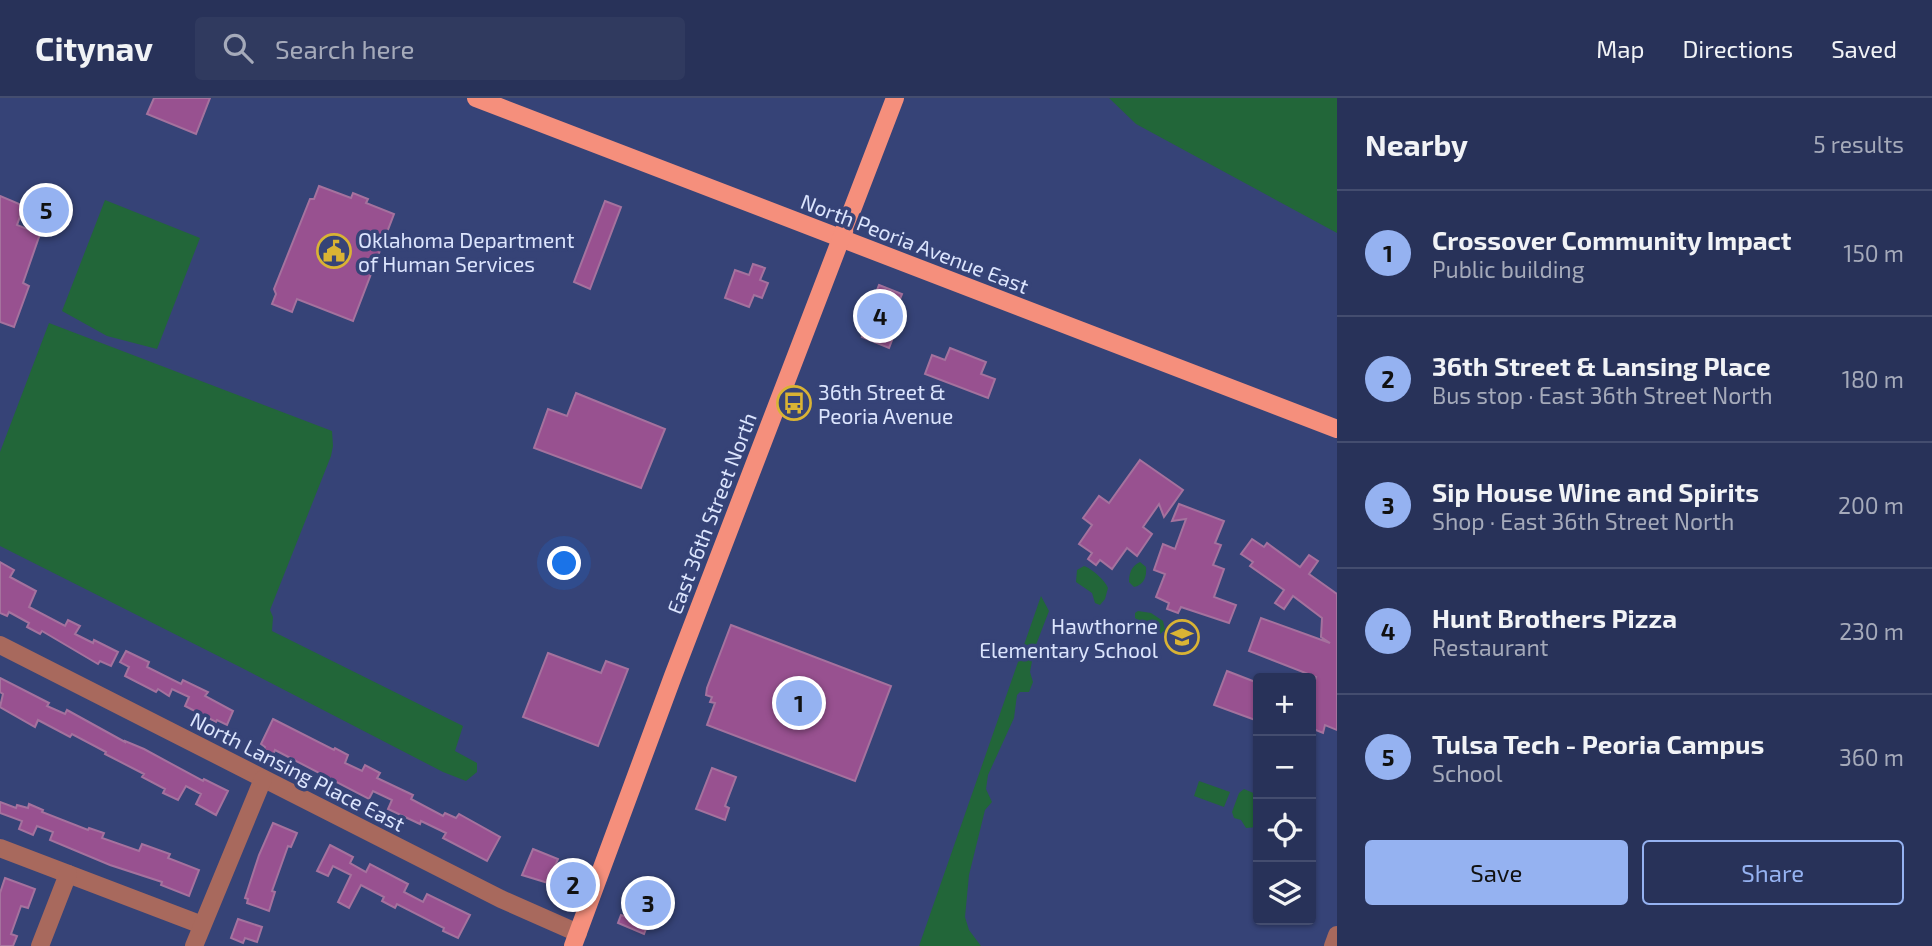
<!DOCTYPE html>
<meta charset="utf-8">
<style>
:root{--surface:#283259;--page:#303a5f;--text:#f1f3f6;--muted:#a5aaba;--line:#444d6f;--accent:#95b2f1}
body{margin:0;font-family:"Exo 2",sans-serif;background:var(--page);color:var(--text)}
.controls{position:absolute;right:21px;bottom:21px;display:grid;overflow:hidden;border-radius:7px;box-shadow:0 2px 5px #0004}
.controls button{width:63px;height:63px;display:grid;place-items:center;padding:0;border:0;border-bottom:2px solid var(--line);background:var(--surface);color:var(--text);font:35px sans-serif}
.you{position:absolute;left:565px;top:466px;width:24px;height:24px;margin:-18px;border:5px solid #fff;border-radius:50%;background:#1a73e8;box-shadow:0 0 0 10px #1a73e833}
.badge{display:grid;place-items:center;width:46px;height:46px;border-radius:50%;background:var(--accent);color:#111;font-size:23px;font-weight:700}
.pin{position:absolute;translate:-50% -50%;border:4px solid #fff;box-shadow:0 2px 7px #0006}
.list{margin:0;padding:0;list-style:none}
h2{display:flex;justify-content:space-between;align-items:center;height:91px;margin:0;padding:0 28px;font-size:30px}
h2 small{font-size:23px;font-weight:400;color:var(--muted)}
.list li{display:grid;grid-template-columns:46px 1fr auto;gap:21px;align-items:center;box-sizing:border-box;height:126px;padding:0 28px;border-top:2px solid var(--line)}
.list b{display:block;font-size:26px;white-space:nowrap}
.list p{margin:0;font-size:23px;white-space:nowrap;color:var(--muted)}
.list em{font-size:23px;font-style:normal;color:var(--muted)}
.actions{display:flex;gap:14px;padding:21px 28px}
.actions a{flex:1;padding:16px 0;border:2px solid var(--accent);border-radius:7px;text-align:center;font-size:24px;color:var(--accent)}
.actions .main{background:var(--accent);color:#111}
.icon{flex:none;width:38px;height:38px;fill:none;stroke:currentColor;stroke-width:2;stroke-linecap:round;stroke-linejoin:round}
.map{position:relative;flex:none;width:1337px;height:848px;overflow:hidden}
header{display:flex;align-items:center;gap:42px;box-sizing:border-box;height:98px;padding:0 35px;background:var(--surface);border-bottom:2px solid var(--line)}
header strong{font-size:33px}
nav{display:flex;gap:38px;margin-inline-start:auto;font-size:24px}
.search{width:490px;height:63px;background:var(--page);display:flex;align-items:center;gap:18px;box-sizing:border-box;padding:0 24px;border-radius:7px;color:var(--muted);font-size:26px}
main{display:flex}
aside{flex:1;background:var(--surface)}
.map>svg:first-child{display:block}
</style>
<header>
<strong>Citynav</strong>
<div class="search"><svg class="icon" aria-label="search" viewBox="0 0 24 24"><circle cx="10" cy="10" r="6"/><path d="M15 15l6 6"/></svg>Search here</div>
<nav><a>Map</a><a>Directions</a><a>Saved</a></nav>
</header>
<main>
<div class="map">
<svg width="1337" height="848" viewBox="0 0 1337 848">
<rect width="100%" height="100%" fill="#364377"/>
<g fill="#226639">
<polygon points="1109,0 1337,0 1337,135 1136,26"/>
<polygon points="105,102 200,140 157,251 107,238 62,213"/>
<polygon points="49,225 332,333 333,348 331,358 270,512 273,519 272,533 463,628 455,653 477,665 477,674 466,683 443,674 244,571 0,448 0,354"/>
<path d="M 1140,464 L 1146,469 C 1147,478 1144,487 1134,489 L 1129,484 C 1129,476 1131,468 1140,464 Z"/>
<path d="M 1084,468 C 1091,470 1105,482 1108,490 L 1105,501 L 1100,507 L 1095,505 L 1092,495 L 1076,484 L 1077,472 Z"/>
<polygon points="1041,498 1049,513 1034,552 1030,574 1033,584 1029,594 1020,594 1017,597 1014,620 988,677 986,691 992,704 985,712 969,777 965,819 969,832 981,848 919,848"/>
<polygon points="1138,513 1151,515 1163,523 1165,532 1160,536 1147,536 1141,524 1135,520 1135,515"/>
<polygon points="1199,683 1230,694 1224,709 1194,698"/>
<polygon points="1244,691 1258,697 1258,729 1246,730 1241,722 1234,720 1232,714 1239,695"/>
</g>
<g fill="#985190" stroke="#a5729e" stroke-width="2">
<polygon points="154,0 210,0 196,36 147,16"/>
<polygon points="319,88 351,100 353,95 368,101 366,105 394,116 353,223 297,201 292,214 272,206 276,196 274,191 310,101 314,101"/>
<polygon points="0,98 24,108 17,127 40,136 23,185 29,188 14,229 0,224"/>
<polygon points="605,103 621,109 590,191 574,184"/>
<polygon points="753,166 765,170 760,182 768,185 762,200 754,197 749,209 725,200 735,172 749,177"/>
<polygon points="879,187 902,196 887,234 894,237 889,250 862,239 866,228 863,227"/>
<polygon points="950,250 986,264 981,276 995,281 988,300 925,276 932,257 945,262"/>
<polygon points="576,295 665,331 641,390 534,350 548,311 567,318"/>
<polygon points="1140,362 1183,392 1164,419 1159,406 1143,429 1152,436 1137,458 1127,450 1112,471 1100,462 1096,467 1088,461 1092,455 1079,446 1092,427 1083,420 1099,398 1109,405"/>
<polygon points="1179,406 1224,423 1215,445 1221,447 1213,467 1224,471 1214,499 1236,507 1229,525 1181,509 1178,515 1167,511 1169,505 1156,499 1165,476 1154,472 1163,446 1175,451 1186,421 1172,423"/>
<polygon points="1252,441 1264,449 1267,445 1300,469 1309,457 1318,463 1309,476 1337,496 1337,632 1325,627 1323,635 1311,630 1311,594 1316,579 1249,553 1261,520 1330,545 1321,539 1322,520 1293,498 1284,511 1275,505 1284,492 1250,468 1253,464 1241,456"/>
<polygon points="0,464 14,472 10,479 36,493 29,509 65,528 68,522 80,528 75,536 93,545 94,542 118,554 111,568 100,563 98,566 42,533 40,536 27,529 29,525 9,514 7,518 0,515"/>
<polygon points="731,527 891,588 855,683 707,627 715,605 710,604 712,599 706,597 707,590"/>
<polygon points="126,553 149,564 147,569 181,586 183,582 208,594 205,598 233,613 227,627 217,622 216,624 185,608 189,599 172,591 169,598 158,591 156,594 125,578 129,569 120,564"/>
<polygon points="548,555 601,575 606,563 628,571 598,648 523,619"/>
<polygon points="1227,573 1258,585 1258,623 1214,607"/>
<polygon points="0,580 49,605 47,608 65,616 67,612 125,644 125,643 144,651 203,683 204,681 228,693 216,717 196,706 201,696 186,688 178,702 163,695 165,691 142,679 144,676 105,656 106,654 72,636 70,639 38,622 35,629 0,609 3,596 0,594"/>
<polygon points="273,621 334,652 335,650 348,657 345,665 362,673 365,667 380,675 377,680 413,697 411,701 443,718 445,715 456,720 459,716 500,739 487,763 443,740 446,735 421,723 420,726 388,711 392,702 373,693 369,701 275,652 273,657 264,652 265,649 261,646"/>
<polygon points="712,670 736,679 725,708 729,710 725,722 696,711"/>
<polygon points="0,704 16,710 17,707 28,710 29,706 43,712 42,714 88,732 89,730 104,735 102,740 139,753 142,746 170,756 168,760 199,772 189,798 161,787 162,784 110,767 50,742 53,734 37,728 33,737 19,731 22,723 0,715"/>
<polygon points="273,725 297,735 291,749 288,748 272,793 275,794 269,813 247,805 248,801 245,800 259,757"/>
<polygon points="330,747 353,759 350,765 366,774 370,766 408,786 404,794 423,804 427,796 470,817 458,840 443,833 444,830 397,806 395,810 382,803 384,799 361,787 349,810 338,804 351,777 333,768 328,778 317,773"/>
<polygon points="533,751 558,761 548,785 522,777"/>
<polygon points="5,780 35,791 28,810 21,808 11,836 17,838 13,848 0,848 0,795"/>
<polygon points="646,787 661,793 644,836 618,825 621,817 633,821"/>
<polygon points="238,821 262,829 257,844 245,840 243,845 231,840"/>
</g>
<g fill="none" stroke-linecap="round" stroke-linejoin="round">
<g stroke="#a8695d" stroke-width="18">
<polyline points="0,547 501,801 578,835"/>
<polyline points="0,750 202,827"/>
<polyline points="40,848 68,776"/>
<polyline points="194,848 263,681"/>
<polyline points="1333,848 1337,837"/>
</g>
<g stroke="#f58f7c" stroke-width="18">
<polyline points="476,0 1337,331"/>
<polyline points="573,848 673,578 895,0"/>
</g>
</g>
<defs>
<g id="civic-ring" transform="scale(1.75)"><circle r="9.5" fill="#364377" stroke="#d9b334" stroke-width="1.5"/><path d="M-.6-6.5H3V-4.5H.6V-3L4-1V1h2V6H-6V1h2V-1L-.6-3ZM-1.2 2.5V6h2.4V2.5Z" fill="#d9b334"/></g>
<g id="bus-ring" transform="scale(1.75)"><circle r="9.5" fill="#364377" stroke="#d9b334" stroke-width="1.5"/><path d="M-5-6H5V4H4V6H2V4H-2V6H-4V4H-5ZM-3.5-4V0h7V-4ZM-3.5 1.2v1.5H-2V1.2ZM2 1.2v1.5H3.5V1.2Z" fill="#d9b334"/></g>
<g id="school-ring" transform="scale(1.75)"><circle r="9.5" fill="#364377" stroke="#d9b334" stroke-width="1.5"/><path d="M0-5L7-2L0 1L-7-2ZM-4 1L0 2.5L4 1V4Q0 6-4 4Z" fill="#d9b334"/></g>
</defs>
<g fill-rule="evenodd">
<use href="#civic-ring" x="334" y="153"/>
<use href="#bus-ring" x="794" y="305"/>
<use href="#school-ring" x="1182" y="539"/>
</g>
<g text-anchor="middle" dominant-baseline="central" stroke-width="7" stroke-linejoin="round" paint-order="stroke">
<g font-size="21" fill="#dbe4fd" stroke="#364377" text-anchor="start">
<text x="358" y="141">Oklahoma Department<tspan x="358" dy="24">of Human Services</tspan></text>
<text x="818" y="293">36th Street &amp;<tspan x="818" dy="24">Peoria Avenue</tspan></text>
<text x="1158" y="527" text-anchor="end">Hawthorne<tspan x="1158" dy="24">Elementary School</tspan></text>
</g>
<g font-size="21" fill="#dbe4fd" stroke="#364377">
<text transform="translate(915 145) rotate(21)">North Peoria Avenue East</text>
<text transform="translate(711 415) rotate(-69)">East 36th Street North</text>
<text transform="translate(298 673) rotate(27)">North Lansing Place East</text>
</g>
</g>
</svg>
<div class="controls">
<button>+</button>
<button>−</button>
<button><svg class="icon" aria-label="locate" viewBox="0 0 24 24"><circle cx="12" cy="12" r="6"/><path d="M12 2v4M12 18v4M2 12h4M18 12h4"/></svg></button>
<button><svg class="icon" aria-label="layers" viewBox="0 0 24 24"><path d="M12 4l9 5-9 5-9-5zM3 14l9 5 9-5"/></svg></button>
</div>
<div class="you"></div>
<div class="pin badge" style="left:799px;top:605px">1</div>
<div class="pin badge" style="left:573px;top:787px">2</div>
<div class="pin badge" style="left:648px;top:805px">3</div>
<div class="pin badge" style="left:880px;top:218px">4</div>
<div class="pin badge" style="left:46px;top:112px">5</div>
</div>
<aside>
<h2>Nearby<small>5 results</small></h2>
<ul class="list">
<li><span class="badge">1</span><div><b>Crossover Community Impact</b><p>Public building</p></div><em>150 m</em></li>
<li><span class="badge">2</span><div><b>36th Street &amp; Lansing Place</b><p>Bus stop · East 36th Street North</p></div><em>180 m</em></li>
<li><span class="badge">3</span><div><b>Sip House Wine and Spirits</b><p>Shop · East 36th Street North</p></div><em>200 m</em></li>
<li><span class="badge">4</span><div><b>Hunt Brothers Pizza</b><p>Restaurant</p></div><em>230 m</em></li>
<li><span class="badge">5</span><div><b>Tulsa Tech - Peoria Campus</b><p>School</p></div><em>360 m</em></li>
</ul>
<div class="actions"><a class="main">Save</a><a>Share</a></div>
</aside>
</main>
